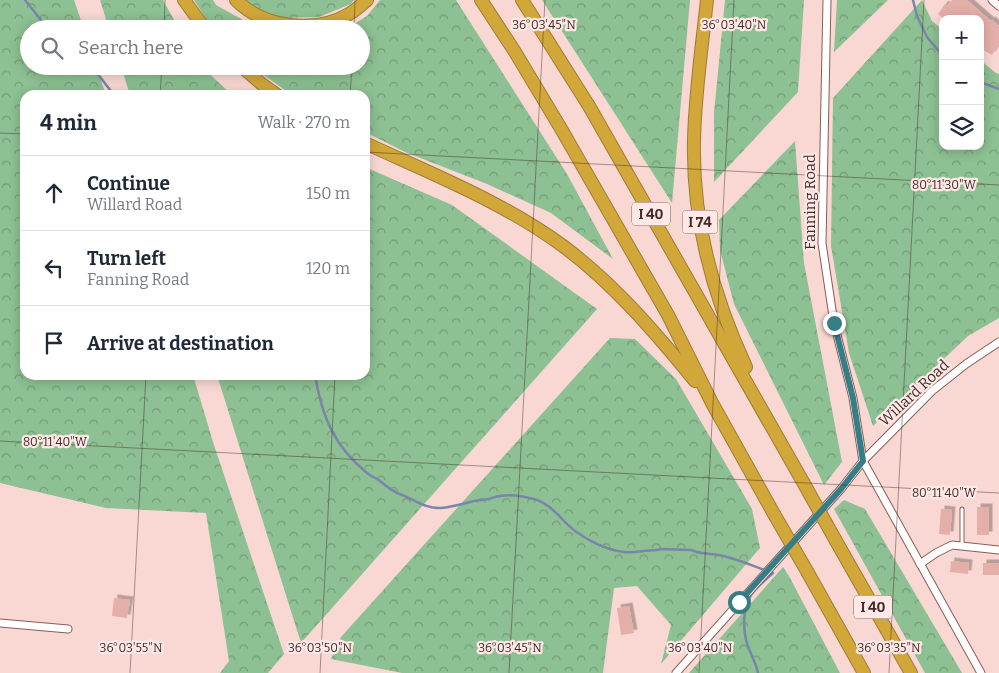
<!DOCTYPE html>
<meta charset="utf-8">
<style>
:root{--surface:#fff;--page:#f2f2f3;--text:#1f2937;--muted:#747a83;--line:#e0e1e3}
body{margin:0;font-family:Bitter,serif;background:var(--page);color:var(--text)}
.controls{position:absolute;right:15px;top:15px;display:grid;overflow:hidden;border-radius:10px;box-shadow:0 2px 12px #0003}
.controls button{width:45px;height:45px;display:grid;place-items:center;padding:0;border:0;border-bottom:1px solid var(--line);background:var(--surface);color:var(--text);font:25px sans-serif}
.stop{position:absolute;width:15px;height:15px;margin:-11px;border:4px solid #367d86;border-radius:50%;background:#fff}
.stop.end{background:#367d86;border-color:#fff;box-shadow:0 1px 5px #0008}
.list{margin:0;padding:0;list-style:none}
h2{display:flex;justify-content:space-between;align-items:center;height:65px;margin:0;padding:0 20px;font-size:21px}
h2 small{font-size:16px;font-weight:400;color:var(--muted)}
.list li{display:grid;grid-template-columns:32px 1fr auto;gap:15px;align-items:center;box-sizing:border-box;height:75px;padding:0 20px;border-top:1px solid var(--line)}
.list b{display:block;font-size:19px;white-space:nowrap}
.list p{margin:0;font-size:16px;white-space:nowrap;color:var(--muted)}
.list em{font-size:16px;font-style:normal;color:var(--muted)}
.icon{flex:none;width:28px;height:28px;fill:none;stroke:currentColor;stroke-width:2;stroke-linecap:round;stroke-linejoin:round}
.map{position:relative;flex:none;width:999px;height:673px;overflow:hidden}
.search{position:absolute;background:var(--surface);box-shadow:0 2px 12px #0003;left:20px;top:20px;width:350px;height:55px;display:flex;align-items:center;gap:12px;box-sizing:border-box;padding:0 18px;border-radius:28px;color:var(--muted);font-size:19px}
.panel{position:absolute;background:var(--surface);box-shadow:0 2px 12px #0003;left:20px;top:90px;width:350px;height:290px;border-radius:15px}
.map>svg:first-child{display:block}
</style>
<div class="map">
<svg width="999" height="673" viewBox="0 0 999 673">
<defs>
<pattern id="forest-crowns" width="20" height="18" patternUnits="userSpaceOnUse" patternTransform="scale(1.25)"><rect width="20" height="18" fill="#8dc092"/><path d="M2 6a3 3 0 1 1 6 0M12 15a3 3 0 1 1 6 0" fill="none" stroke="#759c77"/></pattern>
<filter id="shadow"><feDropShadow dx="3.5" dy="-3.5" stdDeviation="0" flood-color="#0004"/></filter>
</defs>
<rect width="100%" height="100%" fill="#f9d8d3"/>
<g fill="url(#forest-crowns)">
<polygon points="0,0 74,0 84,29 29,29 29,66 96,66 106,95 25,95 25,375 193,375 213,442 284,654 268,673 220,673 229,661 206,513 106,508 0,483"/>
<polygon points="100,0 163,0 179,29 109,29"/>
<polygon points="194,0 213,0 216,5 259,29 215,29 208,22"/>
<polygon points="245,0 354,0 351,4 319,17 281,18 252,7"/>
<polygon points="380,0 456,0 567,174 613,259 551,213 487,184 405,152 365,132 365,95 292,95 258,71 253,66 361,66 361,29 346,29 367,16"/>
<polygon points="542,0 690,0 672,203"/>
<polygon points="725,0 804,0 798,92 714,182 714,113"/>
<polygon points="837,0 888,0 834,52"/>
<polygon points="922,0 932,21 943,30 943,146 980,146 980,60 996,73 999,74 999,318 968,336 873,426 849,353 831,246 833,98"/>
<polygon points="121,66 201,66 232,95 130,95"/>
<polygon points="795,141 804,263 842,462 824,485 734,304 720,250 719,220"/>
<polygon points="365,167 452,205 597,309 301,643 217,375 365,375"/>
<polygon points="610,338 635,339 676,379 752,509 760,548 661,664 671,625 637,586 614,588 603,673 402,673 331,659 341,637"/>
<polygon points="844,500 865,509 962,673 925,673 834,509"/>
<polygon points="783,567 789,576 840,673 689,673"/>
</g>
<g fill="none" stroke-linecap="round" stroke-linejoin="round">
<g stroke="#7a85aa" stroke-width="2.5">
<polyline points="25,0 48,29"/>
<polyline points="913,0 917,16 927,37 943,56"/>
<polyline points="90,66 97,73 114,95"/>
<polyline points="980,82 999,89"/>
<path d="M 315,375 C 322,417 334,446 367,473 C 371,476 376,478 380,481 C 387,487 394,492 402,495 C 415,500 426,509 441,508 C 452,507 463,504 474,501 C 479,500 485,500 489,499 C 493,498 496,496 500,496 C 511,494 523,496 534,499 C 546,502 556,512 564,521 C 578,536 604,550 624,552 C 630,553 636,552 643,551 C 649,550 656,551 661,549 L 691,550 C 702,555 715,553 727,557 C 743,561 757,568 773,573"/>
<path d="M 758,673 C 756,662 749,652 746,640 C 743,627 743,607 751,595 C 757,587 765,580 773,573"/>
</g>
</g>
<g fill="#e4afa8" filter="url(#shadow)">
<polygon points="952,0 967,0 991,21 992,20 999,26 999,43 992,55 980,48 980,19 944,19 938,14 945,4 947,6"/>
<rect x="977" y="507" width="12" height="28"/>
<polygon points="941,509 952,510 950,535 939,534"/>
<polygon points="951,561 969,563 968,574 950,572"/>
<rect x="983" y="563" width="16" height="12"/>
<polygon points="114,598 130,600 127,618 112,616"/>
<polygon points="629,606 634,633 621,635 617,608"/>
</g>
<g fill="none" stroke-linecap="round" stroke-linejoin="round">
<g stroke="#8b5c56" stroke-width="5">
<polyline id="service" points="962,546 962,509"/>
</g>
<g stroke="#8b5c56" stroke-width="9">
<g id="minor">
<polyline points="827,0 822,243 834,323 853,398 863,461 981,673"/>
<polyline points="992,0 999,6"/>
<polyline points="920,564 936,553 952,545 999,550"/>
<polyline points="0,623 68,629"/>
<polyline points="676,673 841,489 863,461 932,391 966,364 999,342"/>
</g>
</g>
<g stroke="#9e7c34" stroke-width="14">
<g id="motorway">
<polyline points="184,0 205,29"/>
<path d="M 236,0 C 264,28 315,34 349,14 C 356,10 361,5 367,0"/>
<polyline points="481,0 515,52 560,127 668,315 712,403 774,514"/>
<polyline points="522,0 589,106 803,482"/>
<path d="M 707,0 C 702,46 695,93 694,140 C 692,218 713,296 746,367"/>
<polyline points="241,66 263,85 277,95"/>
<path d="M 365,143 C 432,174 503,202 563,246 C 614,284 655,332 695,381"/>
<polyline points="836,541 911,673"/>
<polyline points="808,573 864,673"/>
</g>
</g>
<use href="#service" stroke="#fff" stroke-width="3"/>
<use href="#minor" stroke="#fff" stroke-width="7"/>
<use href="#motorway" stroke="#d1a73a" stroke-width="12"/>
<g stroke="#9e7c34" stroke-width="14" stroke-linecap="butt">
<g id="motorway-bridge">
<polyline points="803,482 836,541"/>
<polyline points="774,514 808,573"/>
</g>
</g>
<use href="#motorway-bridge" stroke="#d1a73a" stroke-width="12"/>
</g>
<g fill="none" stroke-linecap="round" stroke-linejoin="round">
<polyline stroke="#367d86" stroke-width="6" points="739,602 841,489 863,461 853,398 834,323"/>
</g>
<path fill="none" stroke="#402b28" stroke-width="1" stroke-opacity="0.45" d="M 164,29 L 165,0M 354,29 L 355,0M 160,95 L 162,66M 350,95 L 352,66M 0,133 L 25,134M 365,152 L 999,185M 0,441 L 999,493M 130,673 L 146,375M 320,673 L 335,375M 509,673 L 545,0M 699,673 L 734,0M 889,673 L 924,0"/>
<g text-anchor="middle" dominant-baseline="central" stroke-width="4.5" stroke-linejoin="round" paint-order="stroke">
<g fill="#ffe8e5" stroke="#796461" stroke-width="1">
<rect x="632" y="202.5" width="38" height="23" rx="4"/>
<rect x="682.5" y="210.5" width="35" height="23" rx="4"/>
<rect x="854" y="595.5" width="38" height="23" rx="4"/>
</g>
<g font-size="14" font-weight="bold" fill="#402b28">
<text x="651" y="214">I 40</text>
<text x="700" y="222">I 74</text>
<text x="873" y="607">I 40</text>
</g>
<g font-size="15" fill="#402b28" stroke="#ffe8e5">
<text transform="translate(810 202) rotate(-90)">Fanning Road</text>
<text transform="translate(914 393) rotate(-43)">Willard Road</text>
</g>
</g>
<g font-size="12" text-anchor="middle" fill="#402b28" stroke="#ffe8e5" stroke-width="4.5" stroke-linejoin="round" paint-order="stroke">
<text x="544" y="29">36°03'45"N</text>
<text x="734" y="29">36°03'40"N</text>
<text x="944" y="189">80°11'30"W</text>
<text x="55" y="446">80°11'40"W</text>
<text x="944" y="497">80°11'40"W</text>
<text x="131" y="652">36°03'55"N</text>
<text x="320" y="652">36°03'50"N</text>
<text x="510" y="652">36°03'45"N</text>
<text x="700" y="652">36°03'40"N</text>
<text x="889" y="652">36°03'35"N</text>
</g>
</svg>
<div class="controls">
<button>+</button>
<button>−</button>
<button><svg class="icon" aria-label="layers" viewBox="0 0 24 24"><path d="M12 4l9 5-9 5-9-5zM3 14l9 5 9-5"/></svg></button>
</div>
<div class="stop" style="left:739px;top:602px"></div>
<div class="stop end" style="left:834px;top:323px"></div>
<div class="search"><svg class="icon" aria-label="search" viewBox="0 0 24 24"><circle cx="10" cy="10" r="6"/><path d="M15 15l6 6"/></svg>Search here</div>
<section class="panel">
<h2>4 min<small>Walk · 270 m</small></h2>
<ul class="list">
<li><svg class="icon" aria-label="ahead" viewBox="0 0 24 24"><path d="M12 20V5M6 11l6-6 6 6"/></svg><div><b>Continue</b><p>Willard Road</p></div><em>150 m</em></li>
<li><svg class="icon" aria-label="left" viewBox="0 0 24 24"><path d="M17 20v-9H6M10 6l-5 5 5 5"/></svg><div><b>Turn left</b><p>Fanning Road</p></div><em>120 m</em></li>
<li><svg class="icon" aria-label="arrive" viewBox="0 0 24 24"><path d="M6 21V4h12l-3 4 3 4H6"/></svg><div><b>Arrive at destination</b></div></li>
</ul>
</section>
</div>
